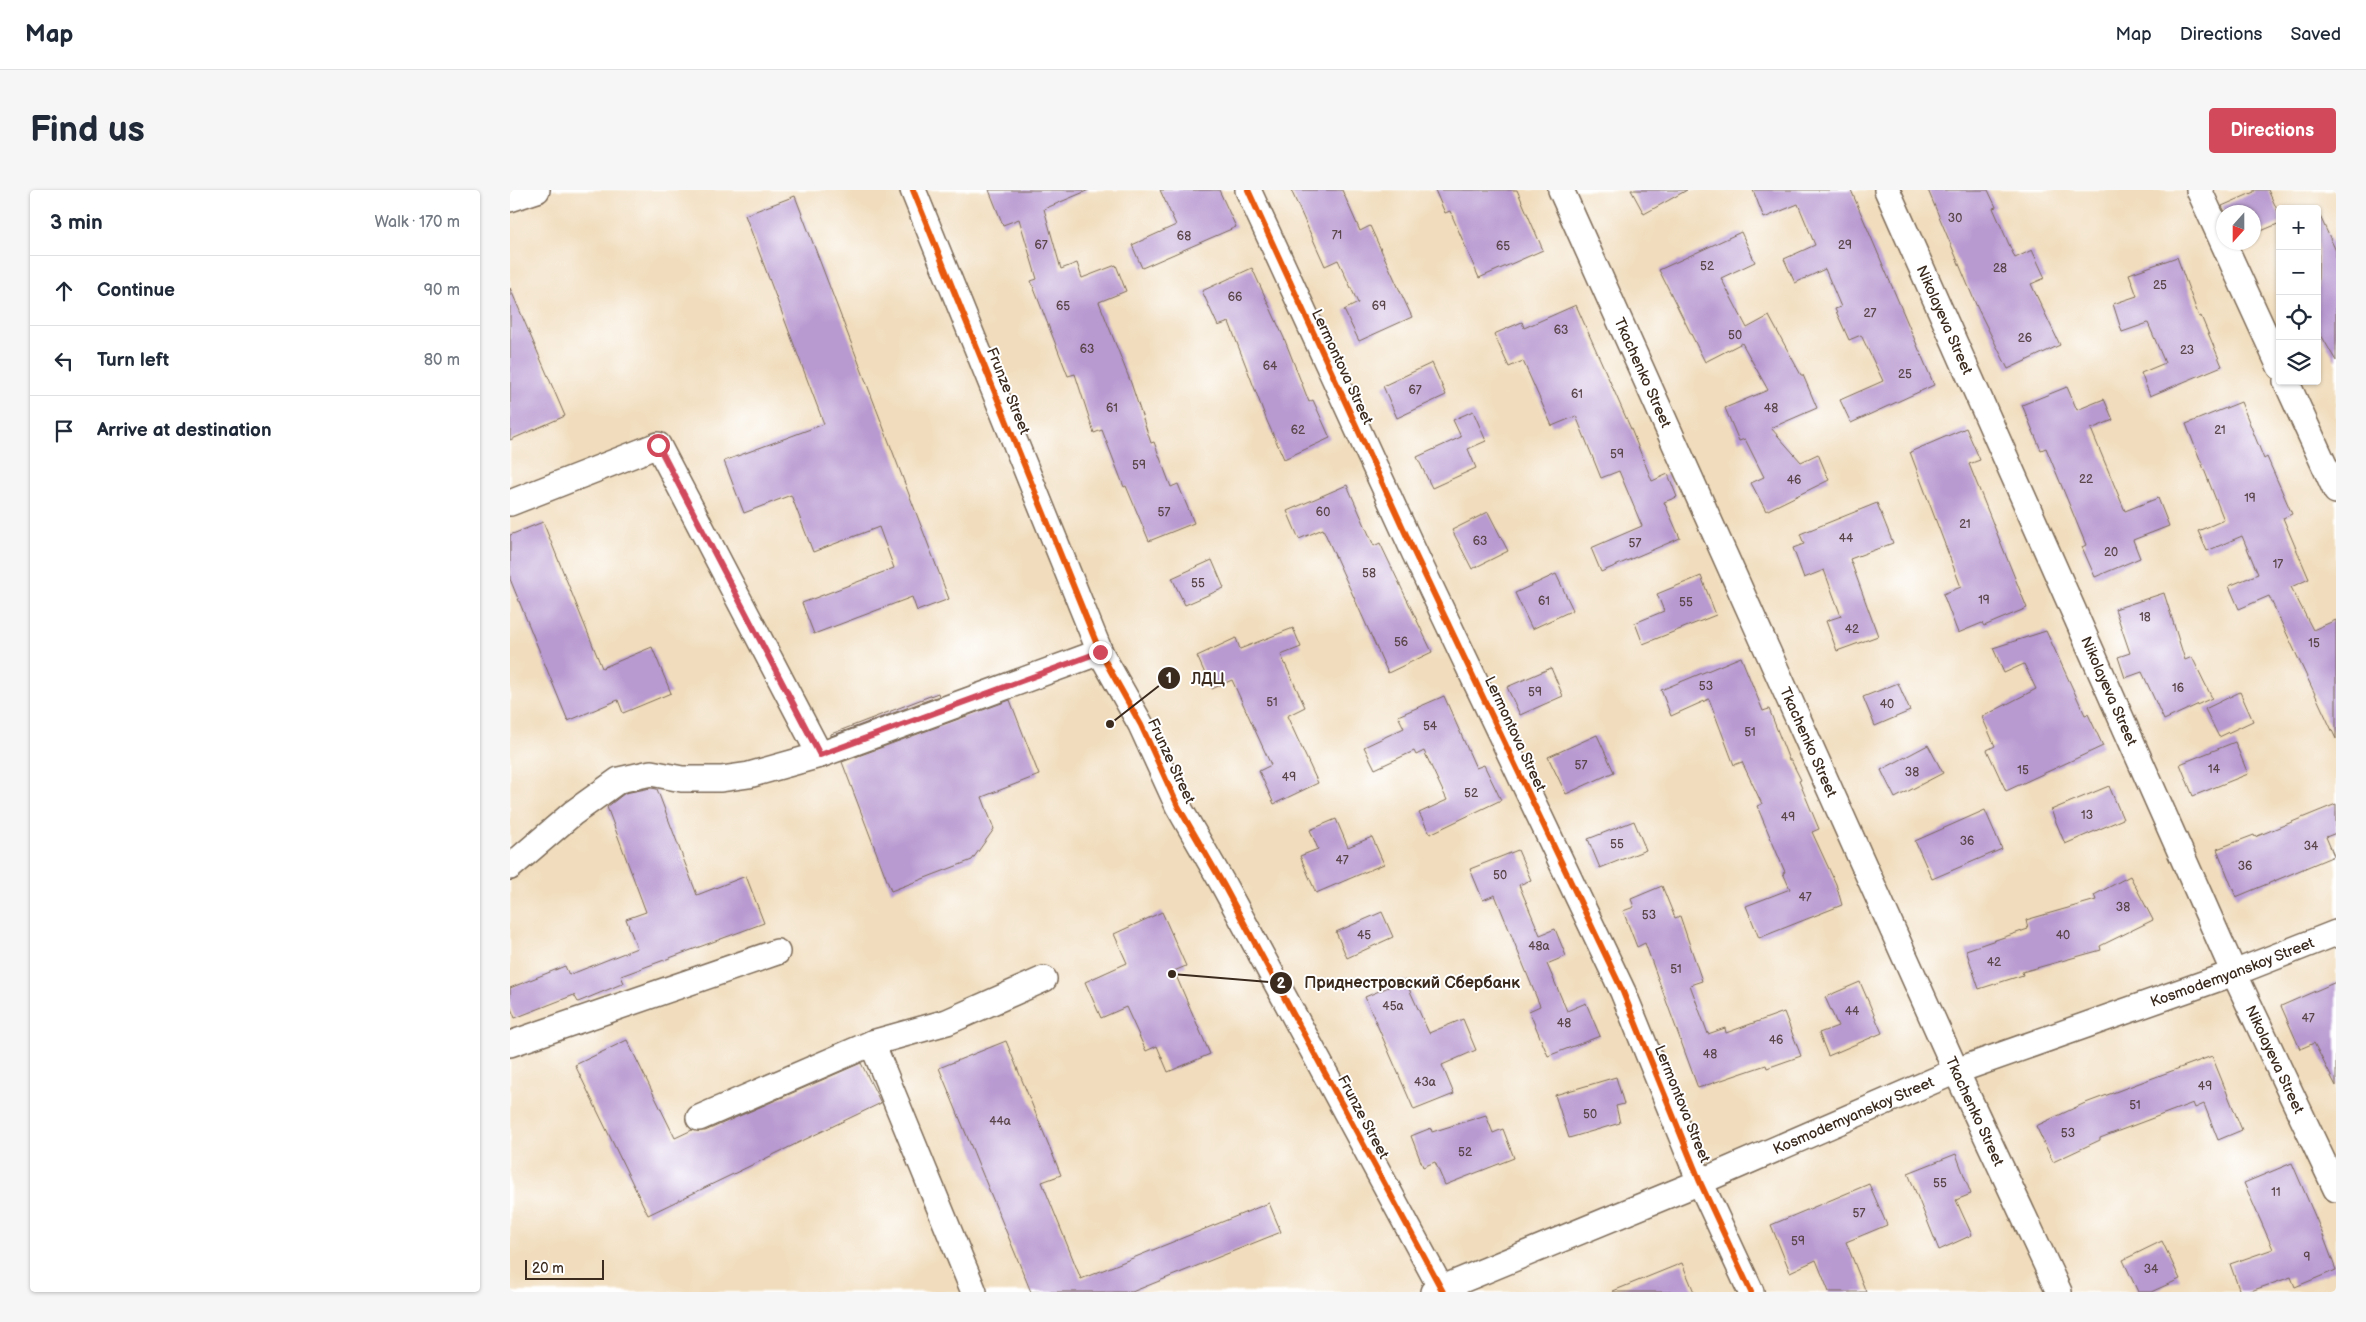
<!DOCTYPE html>
<meta charset="utf-8">
<style>
:root{--surface:#fff;--page:#f6f6f7;--text:#1f2937;--muted:#747a83;--line:#e0e1e3;--accent:#d1495b}
body{margin:0;font-family:"Balsamiq Sans",sans-serif;background:var(--page);color:var(--text)}
.controls{position:absolute;right:15px;top:15px;display:grid;overflow:hidden;border-radius:5px;box-shadow:0 1px 4px #0004}
.controls button{width:45px;height:45px;display:grid;place-items:center;padding:0;border:0;border-bottom:1px solid var(--line);background:var(--surface);color:var(--text);font:25px sans-serif}
.compass{position:absolute;left:1706px;top:15px;width:45px;height:45px;border-radius:50%;background:var(--surface);box-shadow:0 1px 4px #0004;rotate:201deg}
.scale{position:absolute;left:15px;bottom:12px;width:79px;box-sizing:border-box;padding-left:5px;border:2px solid #3b2a1e;border-top:0;font-size:14px;line-height:18px;white-space:nowrap;color:#3b2a1e;-webkit-text-stroke:4px #fff;paint-order:stroke}
.stop{position:absolute;width:15px;height:15px;margin:-11px;border:4px solid #d1495b;border-radius:50%;background:#fff}
.stop.end{background:#d1495b;border-color:#fff;box-shadow:0 1px 5px #0008}
.list{margin:0;padding:0;list-style:none}
h2{display:flex;justify-content:space-between;align-items:center;height:65px;margin:0;padding:0 20px;font-size:21px}
h2 small{font-size:16px;font-weight:400;color:var(--muted)}
.list li{display:grid;grid-template-columns:32px 1fr auto;gap:15px;align-items:center;box-sizing:border-box;height:70px;padding:0 20px;border-top:1px solid var(--line)}
.list b{display:block;font-size:19px;white-space:nowrap}
.list em{font-size:16px;font-style:normal;color:var(--muted)}
.icon{flex:none;width:28px;height:28px;fill:none;stroke:currentColor;stroke-width:2;stroke-linecap:round;stroke-linejoin:round}
.map{position:relative;flex:none;width:1826px;height:1102px;overflow:hidden;border-radius:5px}
header{display:flex;align-items:center;gap:30px;box-sizing:border-box;height:70px;padding:0 25px;background:var(--surface);border-bottom:1px solid var(--line)}
header strong{font-size:24px}
nav{display:flex;gap:28px;margin-inline-start:auto;font-size:18px}
.intro{display:flex;align-items:center;justify-content:space-between;box-sizing:border-box;height:120px;padding:0 30px}
h1{margin:0;font-size:35px}
.button{padding:12px 22px;border-radius:5px;background:var(--accent);color:#fff;font-size:18px;font-weight:700}
main{display:flex;gap:30px;padding:0 30px}
aside{flex:1;background:var(--surface);border-radius:5px;box-shadow:0 1px 4px #0004}
.map>svg:first-child{display:block}
</style>
<header>
<strong>Map</strong>
<nav><a>Map</a><a>Directions</a><a>Saved</a></nav>
</header>
<div class="intro"><h1>Find us</h1><a class="button">Directions</a></div>
<main>
<aside>
<h2>3 min<small>Walk · 170 m</small></h2>
<ul class="list">
<li><svg class="icon" aria-label="ahead" viewBox="0 0 24 24"><path d="M12 20V5M6 11l6-6 6 6"/></svg><div><b>Continue</b></div><em>90 m</em></li>
<li><svg class="icon" aria-label="left" viewBox="0 0 24 24"><path d="M17 20v-9H6M10 6l-5 5 5 5"/></svg><div><b>Turn left</b></div><em>80 m</em></li>
<li><svg class="icon" aria-label="arrive" viewBox="0 0 24 24"><path d="M6 21V4h12l-3 4 3 4H6"/></svg><div><b>Arrive at destination</b></div></li>
</ul>
</aside>
<div class="map">
<svg width="1826" height="1102" viewBox="0 0 1826 1102">
<rect width="100%" height="100%" fill="#fff"/>
<filter id="ink" filterUnits="userSpaceOnUse"><feTurbulence type="fractalNoise" baseFrequency=".02" numOctaves="2"/><feDisplacementMap in="SourceGraphic" scale="10" xChannelSelector="R" yChannelSelector="G"/><feConvolveMatrix kernelMatrix="1 2 1 2 8 2 1 2 1" color-interpolation-filters="sRGB"/></filter>
<filter id="wash" filterUnits="userSpaceOnUse"><feTurbulence type="fractalNoise" baseFrequency=".0096" numOctaves="4" result="noise"/><feDisplacementMap in="SourceGraphic" scale="20" xChannelSelector="R" yChannelSelector="G"/><feGaussianBlur stdDeviation="1.12" result="paint"/><feColorMatrix in="noise" values="0 0 0 0 0 0 0 0 0 0 0 0 0 0 0 0 0 1.4 0 .05"/><feComposite in="paint" operator="in"/></filter>
<g filter="url(#wash)">
<rect width="100%" height="100%" fill="#f1ddbd"/>
<g id="blocks">
<g fill="#b899d0">
<polygon points="479,0 579,0 534,19 551,79 567,73 572,88 606,75 616,101 589,112 621,193 641,253 644,252 661,297 668,294 684,333 639,351 616,296 614,297 592,240 584,243 565,184 558,186 521,91 527,89 509,29 493,35"/>
<polygon points="650,0 709,0 726,37 632,78 622,55 666,35"/>
<polygon points="781,0 832,0 850,41 860,36 902,127 849,151 834,120 848,113 828,70 815,76"/>
<polygon points="925,0 1007,0 1033,60 969,88 940,21 935,23"/>
<polygon points="1121,0 1177,0 1134,24"/>
<polygon points="1243,0 1341,0 1424,195 1341,233 1330,210 1373,191 1351,145 1339,150 1325,119 1331,117 1315,79 1285,93 1274,69 1305,55 1288,14 1254,28"/>
<polygon points="1418,0 1478,0 1486,17 1483,18 1505,68 1522,60 1535,88 1521,94 1550,155 1498,179 1467,117"/>
<polygon points="1744,0 1758,0 1770,26 1770,33 1744,44 1744,22 1715,22 1712,16 1744,2"/>
<polygon points="285,6 439,409 407,421 402,407 304,444 292,413 384,378 369,337 303,362 281,305 234,323 214,271 314,234 235,25"/>
<polygon points="1809,24 1826,61 1826,171 1807,138"/>
<polygon points="1231,42 1245,72 1211,88 1237,138 1259,126 1291,185 1293,185 1307,218 1261,238 1291,272 1308,264 1319,290 1256,321 1241,293 1254,287 1235,249 1229,251 1215,218 1258,200 1232,153 1195,172 1149,80"/>
<polygon points="1667,67 1689,127 1691,126 1712,176 1640,206 1631,183 1655,173 1638,133 1612,142 1603,114 1627,106 1619,84"/>
<polygon points="742,78 774,148 799,212 803,210 820,248 774,269 757,231 719,132 708,136 692,101"/>
<polygon points="0,98 55,226 0,250"/>
<polygon points="1066,115 1121,239 1142,291 1158,284 1167,307 1154,312 1170,348 1091,382 1081,358 1132,336 1109,281 1091,288 1066,226 1042,236 1013,171 999,177 984,144 1012,132 1014,138"/>
<polygon points="922,173 936,205 887,228 873,196"/>
<polygon points="1557,197 1567,220 1594,209 1603,230 1581,239 1615,321 1648,308 1659,336 1623,350 1630,368 1585,387 1572,357 1576,355 1536,258 1531,260 1512,215"/>
<polygon points="1731,212 1754,269 1757,267 1782,324 1773,328 1799,389 1781,397 1803,440 1826,430 1826,549 1759,406 1729,419 1719,396 1748,384 1732,346 1697,361 1688,341 1714,330 1676,234"/>
<polygon points="963,221 976,251 958,259 966,278 922,298 907,267 951,247 943,230"/>
<polygon points="1456,238 1470,270 1459,274 1517,418 1474,436 1472,433 1448,443 1433,404 1451,397 1400,262"/>
<polygon points="837,295 864,356 870,353 922,462 878,483 813,339 789,349 777,321"/>
<polygon points="1367,313 1383,353 1340,369 1368,446 1327,461 1316,431 1331,426 1314,380 1294,388 1283,358 1294,354 1290,344"/>
<polygon points="978,322 998,361 962,379 942,340"/>
<polygon points="33,332 92,478 142,457 161,503 113,523 108,510 58,531 0,389 0,345"/>
<polygon points="702,370 714,398 675,415 662,388"/>
<polygon points="1046,384 1063,420 1022,439 1005,403"/>
<polygon points="1191,386 1206,425 1133,454 1125,433 1154,421 1147,404"/>
<polygon points="1654,403 1675,470 1682,467 1702,508 1654,530 1632,482 1615,488 1608,467 1620,463 1605,419"/>
<polygon points="783,438 791,457 771,465 795,517 777,526 808,593 764,614 749,581 761,575 722,490 702,499 687,466 726,448 730,459"/>
<polygon points="1536,441 1575,525 1578,524 1593,556 1496,601 1477,560 1485,556 1472,527 1526,499 1514,474 1494,483 1483,458"/>
<polygon points="1231,467 1253,521 1259,519 1279,570 1281,570 1291,590 1289,591 1309,639 1302,642 1326,694 1332,715 1249,748 1236,716 1280,699 1273,683 1275,682 1247,616 1252,614 1232,572 1224,575 1199,509 1161,526 1151,500"/>
<polygon points="1041,478 1053,506 1010,525 997,497"/>
<polygon points="1388,493 1400,521 1365,536 1353,507"/>
<polygon points="1730,502 1743,531 1709,547 1695,519"/>
<polygon points="428,503 429,506 321,546 321,544"/>
<polygon points="934,506 966,578 974,575 991,610 920,644 909,623 937,610 914,561 906,565 904,561 865,579 854,557 894,538 888,526"/>
<polygon points="500,510 529,585 472,607 484,639 462,670 381,701 332,572"/>
<polygon points="1087,545 1104,582 1056,604 1038,567"/>
<polygon points="1725,552 1738,584 1683,606 1670,574"/>
<polygon points="1418,555 1433,583 1385,608 1371,580"/>
<polygon points="1599,596 1613,629 1555,654 1541,620"/>
<polygon points="141,598 147,599 187,705 236,686 254,733 111,786 114,793 68,812 64,805 5,828 0,816 0,798 55,776 59,785 127,758 116,729 136,722 97,617 115,603"/>
<polygon points="1826,614 1826,643 1816,647 1824,666 1726,707 1707,659 1744,645 1745,647"/>
<polygon points="1475,620 1492,659 1422,689 1405,651"/>
<polygon points="826,629 838,657 862,647 874,674 806,703 790,666 808,659 800,640"/>
<polygon points="1124,631 1136,660 1090,678 1078,649"/>
<polygon points="1008,660 1021,690 1009,695 1030,745 1045,739 1056,766 1037,774 1057,821 1076,813 1090,846 1038,866 1019,821 1030,816 985,705 973,710 960,679"/>
<polygon points="1620,686 1643,730 1590,756 1591,760 1512,782 1513,785 1469,799 1456,760 1518,739 1516,730 1586,710 1584,705"/>
<polygon points="1152,696 1165,728 1170,726 1192,791 1180,795 1198,844 1215,838 1216,843 1274,822 1291,866 1257,878 1256,875 1188,898 1135,753 1127,757 1113,721 1124,717 1121,709"/>
<polygon points="652,722 676,776 664,781 700,864 658,882 647,856 636,861 616,817 591,828 575,792 617,773 604,744"/>
<polygon points="872,722 883,747 837,768 826,742"/>
<polygon points="895,790 919,843 953,829 966,860 932,875 944,904 904,920 855,807"/>
<polygon points="1350,792 1372,843 1318,866 1309,843 1328,836 1315,807"/>
<polygon points="1826,792 1826,896 1804,853 1790,859 1771,816"/>
<polygon points="117,850 165,948 182,940 195,941 351,873 371,913 138,1025 65,875"/>
<polygon points="496,851 551,985 532,992 571,1089 759,1013 771,1042 622,1102 521,1102 429,878"/>
<polygon points="1702,866 1732,940 1708,950 1694,914 1685,918 1683,913 1590,948 1590,950 1543,972 1526,936 1573,914"/>
<polygon points="1106,887 1114,914 1106,916 1110,933 1059,948 1045,905"/>
<polygon points="976,925 983,943 993,939 1004,968 935,995 925,972 913,977 901,946 921,938 922,942"/>
<polygon points="1446,964 1461,1004 1446,1010 1462,1045 1429,1060 1398,983"/>
<polygon points="1782,973 1811,1040 1826,1080 1785,1097 1781,1087 1738,1102 1730,1102 1720,1074 1763,1059 1734,993"/>
<polygon points="1359,994 1377,1035 1336,1052 1356,1102 1319,1102 1306,1070 1280,1082 1261,1035"/>
<polygon points="1652,1051 1670,1089 1641,1102 1628,1102 1613,1070"/>
<polygon points="1172,1073 1184,1102 1103,1102 1103,1101"/>
</g>
</g>
</g>
<g filter="url(#ink)">
<use href="#blocks" fill-opacity="0" stroke="#7b6956" stroke-width="1"/>
<g fill="none" stroke-linecap="round" stroke-linejoin="round">
<g stroke="#7b6956" stroke-width="28">
<g id="minor">
<polyline points="403,0 590,462 631,535 668,616 713,694 933,1102"/>
<polyline points="738,0 904,362 1113,802 1190,992 1241,1102"/>
<path id="s1" d="M 1051,0 L 1446,881 L 1549,1102"/>
<path id="s2" d="M 1377,0 L 1724,783 L 1826,999"/>
<polyline points="1689,0 1770,177"/>
<polyline points="0,9 27,0"/>
<polyline points="1776,191 1826,301"/>
<polyline points="0,313 148,255 310,565"/>
<polyline points="0,677 63,623 109,590 141,583 172,589 211,589 239,585 310,565 590,462"/>
<polyline points="362,853 464,1102"/>
<polyline points="0,854 267,762"/>
<polyline points="189,928 362,853 437,832 534,789"/>
<path id="s3" d="M 923,1102 L 1190,992 L 1446,881 L 1724,783 L 1826,743"/>
</g>
</g>
<use href="#minor" stroke="#fff" stroke-width="25"/>
<g stroke="#fff" stroke-width="9">
<g id="cycleway">
<polyline points="403,0 590,462 631,535 668,616 713,694 933,1102"/>
<polyline points="738,0 904,362 1113,802 1190,992 1241,1102"/>
</g>
</g>
<use href="#cycleway" stroke="#e8590c" stroke-width="6"/>
</g>
</g>
<g fill="none" stroke-linecap="round" stroke-linejoin="round" filter="url(#ink)">
<polyline stroke="#d1495b" stroke-width="6" points="148,255 310,565 590,462"/>
</g>
<g text-anchor="middle" dominant-baseline="central" stroke-width="4" stroke-linejoin="round" paint-order="stroke">
<g font-size="12" fill="#5a464a">
<text x="1445" y="28">30</text>
<text x="827" y="45">71</text>
<text x="674" y="46">68</text>
<text x="531" y="55">67</text>
<text x="1335" y="55">29</text>
<text x="993" y="56">65</text>
<text x="1197" y="76">52</text>
<text x="1490" y="78">28</text>
<text x="1650" y="95">25</text>
<text x="725" y="107">66</text>
<text x="553" y="116">65</text>
<text x="869" y="116">69</text>
<text x="1360" y="123">27</text>
<text x="1051" y="140">63</text>
<text x="1225" y="145">50</text>
<text x="1515" y="148">26</text>
<text x="577" y="159">63</text>
<text x="1677" y="160">23</text>
<text x="760" y="176">64</text>
<text x="1395" y="184">25</text>
<text x="905" y="200">67</text>
<text x="1067" y="204">61</text>
<text x="602" y="218">61</text>
<text x="1261" y="218">48</text>
<text x="788" y="240">62</text>
<text x="1710" y="240">21</text>
<text x="1107" y="264">59</text>
<text x="629" y="275">59</text>
<text x="1576" y="289">22</text>
<text x="1284" y="290">46</text>
<text x="1740" y="308">19</text>
<text x="654" y="322">57</text>
<text x="813" y="322">60</text>
<text x="1455" y="334">21</text>
<text x="1336" y="348">44</text>
<text x="970" y="351">63</text>
<text x="1125" y="353">57</text>
<text x="1601" y="362">20</text>
<text x="1768" y="374">17</text>
<text x="859" y="383">58</text>
<text x="688" y="393">55</text>
<text x="1474" y="410">19</text>
<text x="1034" y="411">61</text>
<text x="1176" y="412">55</text>
<text x="1635" y="427">18</text>
<text x="1342" y="439">42</text>
<text x="891" y="452">56</text>
<text x="1804" y="453">15</text>
<text x="1196" y="496">53</text>
<text x="1668" y="498">16</text>
<text x="1025" y="502">59</text>
<text x="762" y="512">51</text>
<text x="1377" y="514">40</text>
<text x="920" y="536">54</text>
<text x="1240" y="542">51</text>
<text x="1071" y="575">57</text>
<text x="1704" y="579">14</text>
<text x="1513" y="580">15</text>
<text x="1402" y="582">38</text>
<text x="779" y="587">49</text>
<text x="961" y="603">52</text>
<text x="1577" y="625">13</text>
<text x="1278" y="627">49</text>
<text x="1457" y="651">36</text>
<text x="1107" y="654">55</text>
<text x="1801" y="656">34</text>
<text x="832" y="670">47</text>
<text x="1735" y="676">36</text>
<text x="990" y="685">50</text>
<text x="1295" y="707">47</text>
<text x="1613" y="717">38</text>
<text x="1139" y="725">53</text>
<text x="854" y="745">45</text>
<text x="1553" y="745">40</text>
<text x="1029" y="756">48а</text>
<text x="1484" y="772">42</text>
<text x="1166" y="779">51</text>
<text x="883" y="816">45а</text>
<text x="1342" y="821">44</text>
<text x="1798" y="828">47</text>
<text x="1054" y="833">48</text>
<text x="1266" y="850">46</text>
<text x="1200" y="864">48</text>
<text x="915" y="892">43а</text>
<text x="1695" y="896">49</text>
<text x="1625" y="915">51</text>
<text x="1080" y="924">50</text>
<text x="490" y="931">44а</text>
<text x="1558" y="943">53</text>
<text x="955" y="962">52</text>
<text x="1430" y="993">55</text>
<text x="1766" y="1002">11</text>
<text x="1349" y="1023">57</text>
<text x="1288" y="1051">59</text>
<text x="1797" y="1067">9</text>
<text x="1641" y="1079">34</text>
</g>
<g font-size="15" fill="#3b2a1e" stroke="#fff">
<text stroke="none"><textPath href="#s2" startOffset="142">Nikolayeva Street</textPath></text>
<text transform="translate(832 177) rotate(65)">Lermontova Street</text>
<text stroke="none"><textPath href="#s1" startOffset="200">Tkachenko Street</textPath></text>
<text transform="translate(498 201) rotate(68)">Frunze Street</text>
<text stroke="none"><textPath href="#s2" startOffset="548">Nikolayeva Street</textPath></text>
<text transform="translate(1005 544) rotate(65)">Lermontova Street</text>
<text stroke="none"><textPath href="#s1" startOffset="605">Tkachenko Street</textPath></text>
<text transform="translate(661 571) rotate(65)">Frunze Street</text>
<text stroke="none"><textPath href="#s3" startOffset="861">Kosmodemyanskoy Street</textPath></text>
<text stroke="none"><textPath href="#s2" startOffset="952">Nikolayeva Street</textPath></text>
<text transform="translate(1172 914) rotate(68)">Lermontova Street</text>
<text stroke="none"><textPath href="#s1" startOffset="1010">Tkachenko Street</textPath></text>
<text stroke="none"><textPath href="#s3" startOffset="456">Kosmodemyanskoy Street</textPath></text>
<text transform="translate(853 927) rotate(62)">Frunze Street</text>
</g>
</g>
<path fill="none" stroke="#3b2a1e" stroke-width="2" d="M600 534L659 488M662 784L771 793"/>
<g fill="#3b2a1e" stroke="#fff" stroke-width="2">
<circle cx="600" cy="534" r="5"/>
<circle cx="662" cy="784" r="5"/>
<circle cx="659" cy="488" r="12"/>
<circle cx="771" cy="793" r="12"/>
</g>
<g font-size="15" text-anchor="middle" font-weight="bold" fill="#fff">
<text x="659" y="493">1</text>
<text x="771" y="798">2</text>
</g>
<g font-size="16" text-anchor="middle" font-weight="bold" fill="#3b2a1e" stroke="#fff" stroke-width="4" stroke-linejoin="round" paint-order="stroke">
<text x="698" y="494">ЛДЦ</text>
<text x="902" y="798">Приднестровский Сбербанк</text>
</g>
</svg>
<div class="controls">
<button>+</button>
<button>−</button>
<button><svg class="icon" aria-label="locate" viewBox="0 0 24 24"><circle cx="12" cy="12" r="6"/><path d="M12 2v4M12 18v4M2 12h4M18 12h4"/></svg></button>
<button><svg class="icon" aria-label="layers" viewBox="0 0 24 24"><path d="M12 4l9 5-9 5-9-5zM3 14l9 5 9-5"/></svg></button>
</div>
<svg class="compass" viewBox="-18 -18 36 36"><path d="M0-13l5 13h-10z" fill="#e53935"/><path d="M0 13l5-13h-10z" fill="#747a83"/></svg>
<div class="scale">20 m</div>
<div class="stop" style="left:148px;top:255px"></div>
<div class="stop end" style="left:590px;top:462px"></div>
</div>
</main>
